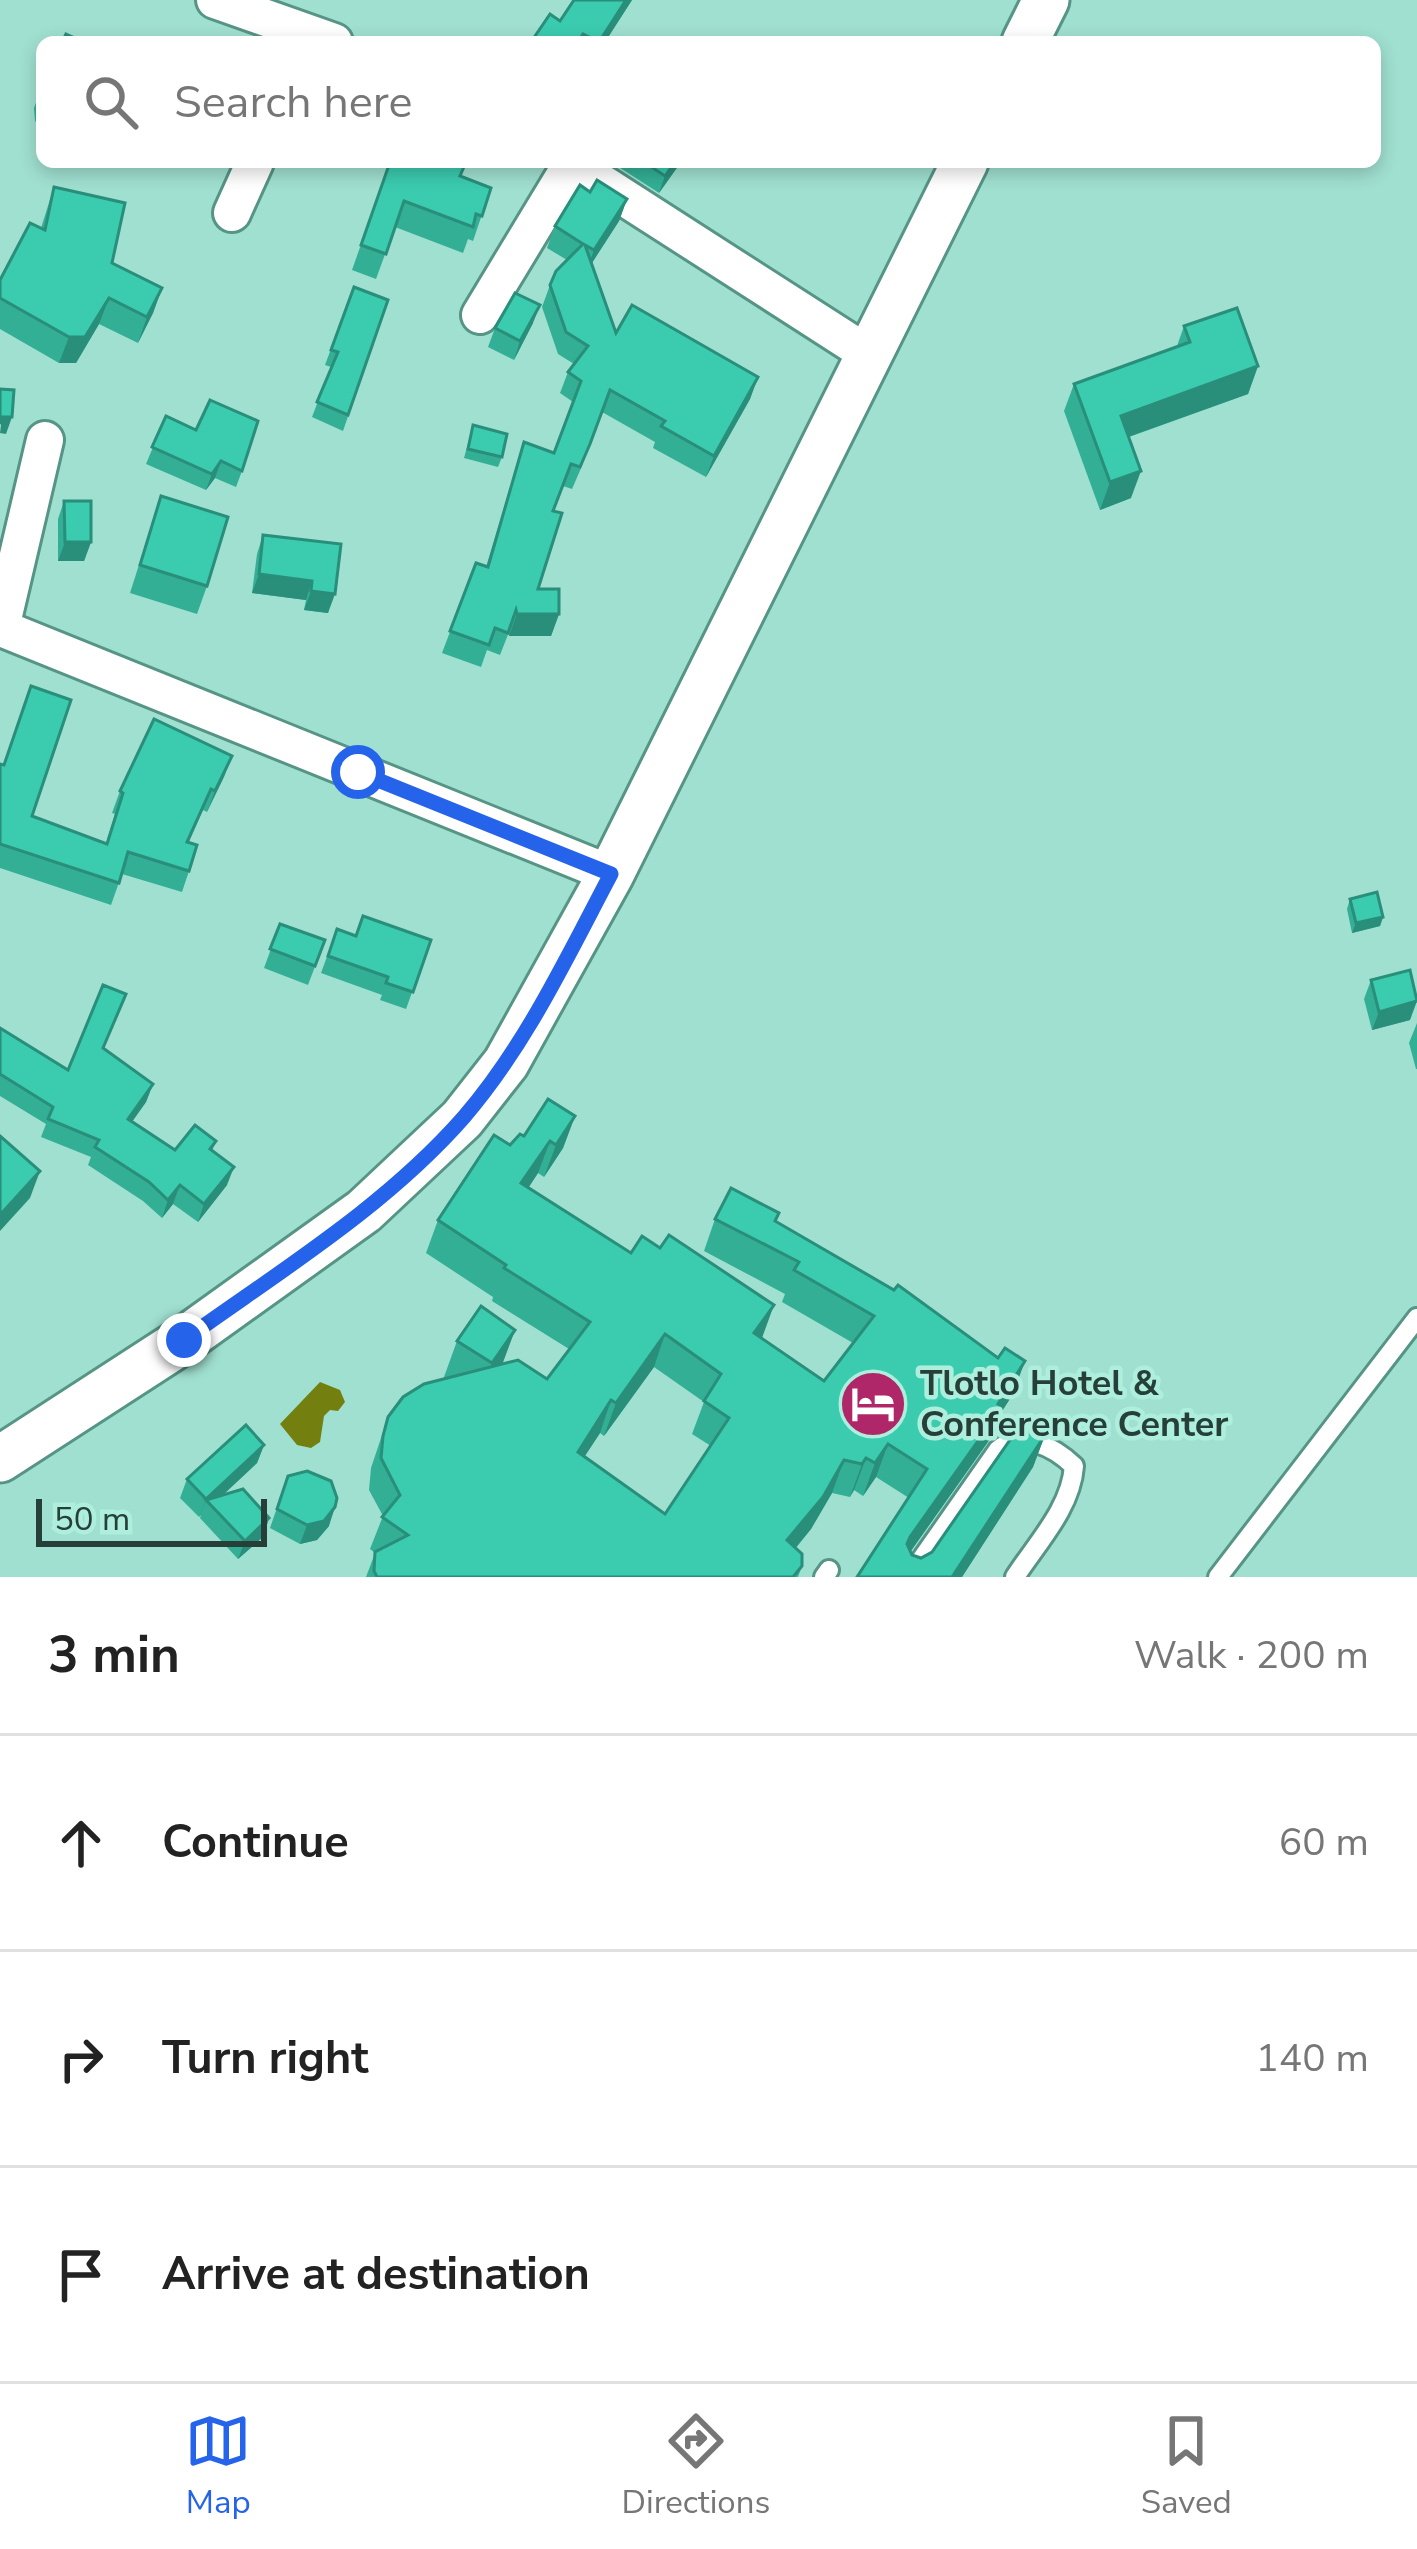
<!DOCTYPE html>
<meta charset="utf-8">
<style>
:root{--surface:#fff;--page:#f2f2f2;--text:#222;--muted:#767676;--line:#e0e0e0;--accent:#2563eb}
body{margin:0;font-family:"Nunito Sans",sans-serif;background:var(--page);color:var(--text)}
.scale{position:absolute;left:36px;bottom:30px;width:231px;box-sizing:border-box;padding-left:12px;border:6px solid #264039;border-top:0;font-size:33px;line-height:42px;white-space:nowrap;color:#264039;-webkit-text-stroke:9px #adeedd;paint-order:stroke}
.stop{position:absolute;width:36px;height:36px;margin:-27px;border:9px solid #2563eb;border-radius:50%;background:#fff}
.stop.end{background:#2563eb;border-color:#fff;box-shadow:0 3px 12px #0008}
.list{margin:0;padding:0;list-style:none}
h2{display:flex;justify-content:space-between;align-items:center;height:156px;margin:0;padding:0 48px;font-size:51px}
h2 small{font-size:39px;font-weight:400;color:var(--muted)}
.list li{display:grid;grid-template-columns:78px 1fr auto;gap:36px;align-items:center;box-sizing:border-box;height:216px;padding:0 48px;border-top:3px solid var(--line)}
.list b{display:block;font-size:45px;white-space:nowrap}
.list em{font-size:39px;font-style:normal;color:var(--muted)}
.icon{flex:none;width:66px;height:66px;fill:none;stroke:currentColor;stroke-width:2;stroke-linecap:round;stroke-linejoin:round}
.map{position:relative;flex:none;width:1417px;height:1577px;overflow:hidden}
.search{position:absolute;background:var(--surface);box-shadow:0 6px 18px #0003;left:36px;right:36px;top:36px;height:132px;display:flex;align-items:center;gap:30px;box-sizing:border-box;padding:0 42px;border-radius:18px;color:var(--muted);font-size:45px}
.sheet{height:804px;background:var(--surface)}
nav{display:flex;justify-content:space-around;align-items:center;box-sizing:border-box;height:168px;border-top:3px solid var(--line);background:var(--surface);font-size:33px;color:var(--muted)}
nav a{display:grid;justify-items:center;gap:6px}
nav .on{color:var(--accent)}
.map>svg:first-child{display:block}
</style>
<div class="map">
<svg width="1417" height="1577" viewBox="0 0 1417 1577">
<rect width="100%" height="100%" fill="#a0e0d0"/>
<polygon fill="#73800f" points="320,1382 340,1390 345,1402 338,1411 330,1410 324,1416 320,1442 311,1448 297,1445 280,1424"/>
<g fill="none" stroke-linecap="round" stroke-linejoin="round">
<g stroke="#569485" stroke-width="24">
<g id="service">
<polyline points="824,1577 829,1570"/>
<path d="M 909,1577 L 998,1450 C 1022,1430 1054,1447 1074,1466 C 1071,1508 1037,1543 1015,1577"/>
<polyline points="1218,1577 1417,1318"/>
</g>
</g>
<g stroke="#569485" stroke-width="42">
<g id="minor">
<polyline points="215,0 334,42"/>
<polyline points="569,162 868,354"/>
<polyline points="232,213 255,162"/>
<polyline points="480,315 572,163"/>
<polyline points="45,440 1,628 611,874"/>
</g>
</g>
<g stroke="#569485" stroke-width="51">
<g id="tertiary">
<polyline points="1025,42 1046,0"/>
<polyline points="0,1459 184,1340 364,1211 462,1119 506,1063 611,874 965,162"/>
</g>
</g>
<use href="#service" stroke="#fff" stroke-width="18"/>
<use href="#minor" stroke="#fff" stroke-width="36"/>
<use href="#tertiary" stroke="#fff" stroke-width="45"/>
</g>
<g fill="#33af96" fill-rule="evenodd">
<polygon points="574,0 632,0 605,42 531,42 560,21"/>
<polygon points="42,87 42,128 35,121 34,108"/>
<polygon points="390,162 461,176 491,188 473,241 468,239 463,253 395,227 376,279 352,270"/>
<polygon points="611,162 681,162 659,193"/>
<polygon points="54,187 112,263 162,288 153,313 138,343 99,324 76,363 59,363 0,329 0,280 41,228"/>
<polygon points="590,192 627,199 619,221 592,263 616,333 758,377 750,399 706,477 653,448 655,442 602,412 582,466 572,489 563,486 553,511 538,589 559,614 551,636 509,636 509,632 500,655 487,650 481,667 442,653 476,563 486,567 524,442 554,453 573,402 560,393 568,372 574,364 558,354 542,307 550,285 567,260 547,248 555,226"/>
<polygon points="354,287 388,300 343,431 312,417 331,367 325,365"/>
<polygon points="533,323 514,360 488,347 495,328"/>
<polygon points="1184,326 1258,366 1248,394 1129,437 1131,498 1100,510 1064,411 1074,384 1177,346"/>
<polygon points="166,416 242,471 236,487 215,478 206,490 146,464"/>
<polygon points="473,425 502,457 498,467 464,458"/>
<polygon points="161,496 207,586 197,614 130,593"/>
<polygon points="64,501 91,542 84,561 58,561 58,519"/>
<polygon points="263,535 341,544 328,613 304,610 306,600 252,593 257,554"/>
<polygon points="232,756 207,812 203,810 189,842 189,871 182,892 122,874 111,905 0,868 0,764 32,816 106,843 115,814 112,813 120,791"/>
<polygon points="1350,899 1383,917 1380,926 1352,933 1347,909"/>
<polygon points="280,924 325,940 308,985 264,968"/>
<polygon points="337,929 356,936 431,940 406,1009 380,1000 382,995 321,973"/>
<polygon points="1371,980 1410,1020 1372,1030 1364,999"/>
<polygon points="1417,1023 1417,1069 1416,1069 1409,1043"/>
<polygon points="0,1028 68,1070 104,1049 153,1084 146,1102 132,1122 175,1150 216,1141 212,1151 227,1185 198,1222 173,1204 162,1218 143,1201 88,1165 91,1157 41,1137 46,1124 0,1096"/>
<path d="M 575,1116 L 563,1148 L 544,1177 L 538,1173 L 528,1188 L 762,1338 L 824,1381 L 853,1343 L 782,1302 L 785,1294 L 704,1251 L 715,1219 L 779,1213 L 776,1222 L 1013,1394 L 997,1419 L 990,1439 L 911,1551 L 912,1555 L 921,1558 L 932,1552 L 1045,1435 L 1033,1467 L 962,1577 L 857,1577 L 909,1498 L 876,1477 L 863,1496 L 854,1490 L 850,1497 L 832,1493 L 811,1529 L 796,1548 L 802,1566 L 798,1577 L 366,1577 L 375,1553 L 370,1549 L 383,1516 L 369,1490 L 371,1468 L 388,1417 L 446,1379 L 444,1377 L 457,1341 L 515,1330 L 502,1364 L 547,1379 L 569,1349 L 492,1301 L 493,1297 L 426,1253 L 438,1220 L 510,1145 L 524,1136 ZM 654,1367 L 704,1402 L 692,1434 L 711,1446 L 665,1514 L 584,1457 L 600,1433 L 604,1436 Z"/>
<polygon points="264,1445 257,1463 223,1495 269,1518 263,1537 238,1559 200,1518 201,1515 199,1517 180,1498 187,1479"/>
<polygon points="288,1476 329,1526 317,1540 300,1544 270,1528"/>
</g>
<g fill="#298e7a">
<polygon points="626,0 632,0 605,42 599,42"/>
<polygon points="675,162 681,162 659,193 665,176"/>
<polygon points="627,199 619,221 586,272 594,250"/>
<polygon points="162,288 153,313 138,343 147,317"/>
<polygon points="109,298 99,324 76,363 59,363 69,337"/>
<polygon points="540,305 533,323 514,360 520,341"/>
<polygon points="1258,366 1248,394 1111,443 1121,416"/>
<polygon points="758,377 750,399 706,477 714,456"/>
<polygon points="2,417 12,417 6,434 0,433"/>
<polygon points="221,461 215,478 206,490 212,474"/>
<polygon points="1141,471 1131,498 1100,510 1110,482"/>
<polygon points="65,542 91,542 84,561 58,561"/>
<polygon points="259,574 312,581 306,600 252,593"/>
<polygon points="311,591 335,594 328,613 304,610"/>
<polygon points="517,614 559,614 551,636 509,636"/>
<polygon points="232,756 224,777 207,812 215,791"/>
<polygon points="1383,917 1380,926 1352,933 1356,923"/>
<polygon points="1417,1001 1410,1020 1372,1030 1379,1012"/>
<polygon points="153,1084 146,1102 121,1137 128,1119"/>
<polygon points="575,1116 563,1148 544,1177 556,1145"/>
<polygon points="550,1141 538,1173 510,1216 521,1183"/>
<polygon points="234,1167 227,1185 198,1222 204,1204"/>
<polygon points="40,1171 30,1198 0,1231 0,1215"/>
<polygon points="180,1185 173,1204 162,1218 168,1200"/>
<polygon points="774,1305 762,1338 754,1333"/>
<polygon points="515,1330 502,1365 479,1399 492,1363"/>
<polygon points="665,1334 654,1367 604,1436 616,1403"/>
<polygon points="1025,1361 1013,1394 997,1419 990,1439 898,1569 910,1537"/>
<polygon points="611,1400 600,1433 566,1485 578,1452"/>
<polygon points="1045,1435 1033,1467 962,1577 952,1577"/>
<polygon points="888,1444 876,1477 863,1496 875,1463"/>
<polygon points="264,1445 257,1463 212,1505 206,1500 199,1517 206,1499"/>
<polygon points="866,1458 854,1490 850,1497 862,1464"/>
<polygon points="844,1460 832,1493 811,1529 775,1572 787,1540"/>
<polygon points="335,1507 329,1526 317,1540 300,1544 307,1525"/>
<polygon points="269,1518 263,1537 238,1559 245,1541"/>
</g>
<g fill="#3bcbaf" stroke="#298e7a" stroke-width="3" fill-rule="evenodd">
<polygon points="574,0 626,0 599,42 583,34 578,42 531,42 550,14 560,21"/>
<polygon points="66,34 84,42 62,42"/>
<polygon points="390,162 466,162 460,176 491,188 482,216 476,214 473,227 404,201 386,254 361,245"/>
<polygon points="644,162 675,162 665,176"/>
<polygon points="597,180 627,199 594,250 585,245 616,333 632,305 758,377 714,456 661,426 665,421 610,390 590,444 580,467 571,464 553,511 562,513 538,589 559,589 559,614 517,614 516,610 508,633 495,628 489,645 450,631 476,563 488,567 524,442 554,453 581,381 568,372 588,346 566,332 550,285 556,271 583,244 555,226 580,185 590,192"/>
<polygon points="54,187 125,203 112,263 162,288 147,317 109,298 85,337 69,337 0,298 0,280 30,223 45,230"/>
<polygon points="354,287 388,300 348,415 317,402 338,352 331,350"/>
<polygon points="515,293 540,305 520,341 495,328"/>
<polygon points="1237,308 1258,366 1121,416 1141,471 1110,482 1074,384 1190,342 1184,326"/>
<polygon points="0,389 14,390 12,417 2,417 0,424"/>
<polygon points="210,400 258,421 242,471 221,461 212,474 152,447 166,416 196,430"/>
<polygon points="473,425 507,434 502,457 468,449"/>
<polygon points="161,496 228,517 207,586 140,565"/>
<polygon points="64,501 91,501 91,542 65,542"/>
<polygon points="263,535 341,544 335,594 311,591 312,581 259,574"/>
<polygon points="31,686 71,700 32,816 107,844 123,793 120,791 154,719 232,756 215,791 211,789 187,842 197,845 189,871 128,852 119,883 0,844 0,764 4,765"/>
<polygon points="1377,892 1383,917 1356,923 1350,899"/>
<polygon points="363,916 431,940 413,992 386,983 388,977 328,956 337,929 356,936"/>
<polygon points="280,924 325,940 315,966 270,949"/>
<polygon points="1410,970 1417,1001 1379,1012 1371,980"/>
<polygon points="103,985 126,994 103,1048 153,1084 128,1119 175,1150 195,1125 216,1141 210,1149 234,1167 204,1204 180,1185 168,1200 149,1182 95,1147 99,1140 48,1119 53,1107 0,1074 0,1028 68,1070"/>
<path d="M 548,1099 L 575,1116 L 556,1145 L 550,1141 L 521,1183 L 631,1253 L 642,1236 L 660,1248 L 669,1235 L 774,1305 L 754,1333 L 824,1381 L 874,1316 L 794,1270 L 799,1262 L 715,1219 L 731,1188 L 779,1213 L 775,1221 L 894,1290 L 898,1285 L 998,1358 L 1005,1348 L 1025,1361 L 998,1404 L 1002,1407 L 910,1537 L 907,1544 L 912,1555 L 921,1558 L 932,1552 L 1019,1427 L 1027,1423 L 1045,1435 L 952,1577 L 857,1577 L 927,1469 L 888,1444 L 875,1463 L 866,1458 L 862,1464 L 844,1460 L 823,1497 L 787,1540 L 802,1554 L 802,1566 L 793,1577 L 377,1577 L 374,1571 L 375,1552 L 408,1535 L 382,1517 L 400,1495 L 381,1458 L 383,1436 L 388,1417 L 403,1397 L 424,1384 L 518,1360 L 547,1379 L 590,1322 L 504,1268 L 506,1265 L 438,1220 L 494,1135 L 510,1145 L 520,1134 L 524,1136 ZM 665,1334 L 721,1374 L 704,1401 L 729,1418 L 665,1514 L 578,1452 L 611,1400 L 616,1403 Z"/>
<polygon points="0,1136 40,1171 0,1215"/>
<polygon points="481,1306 515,1330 492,1363 457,1341"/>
<polygon points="246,1425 264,1445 206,1499 187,1479"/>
<polygon points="307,1471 331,1481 337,1498 335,1507 324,1521 307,1525 277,1509 288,1476"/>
<polygon points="243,1489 269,1518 245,1541 206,1500"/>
</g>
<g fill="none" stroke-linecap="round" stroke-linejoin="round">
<path stroke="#2563eb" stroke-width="15" d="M 184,1340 C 280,1271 385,1207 464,1117 C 526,1045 567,957 611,874 L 358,772"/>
</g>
<defs>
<g id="hotel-disc" transform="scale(3.45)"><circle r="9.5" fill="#b02769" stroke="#adeedd"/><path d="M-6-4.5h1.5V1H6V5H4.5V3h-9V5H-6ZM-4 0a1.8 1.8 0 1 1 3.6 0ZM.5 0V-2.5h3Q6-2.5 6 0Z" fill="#fff"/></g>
</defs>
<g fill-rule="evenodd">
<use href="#hotel-disc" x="873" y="1404"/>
</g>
<g text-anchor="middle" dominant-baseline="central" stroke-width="9" stroke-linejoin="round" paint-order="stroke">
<g font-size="36" font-weight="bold" fill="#264039" stroke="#adeedd" text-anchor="start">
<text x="920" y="1383">Tlotlo Hotel &amp;<tspan x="920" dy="41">Conference Center</tspan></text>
</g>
</g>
</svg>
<div class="scale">50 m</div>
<div class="stop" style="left:358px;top:772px"></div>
<div class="stop end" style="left:184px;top:1340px"></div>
<div class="search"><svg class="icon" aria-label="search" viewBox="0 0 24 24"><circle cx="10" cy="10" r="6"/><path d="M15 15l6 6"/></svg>Search here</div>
</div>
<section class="sheet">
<h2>3 min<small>Walk · 200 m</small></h2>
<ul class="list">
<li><svg class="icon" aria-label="ahead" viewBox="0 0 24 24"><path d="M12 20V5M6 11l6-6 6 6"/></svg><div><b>Continue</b></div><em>60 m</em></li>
<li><svg class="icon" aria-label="right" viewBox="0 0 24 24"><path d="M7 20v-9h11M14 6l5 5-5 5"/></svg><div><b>Turn right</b></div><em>140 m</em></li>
<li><svg class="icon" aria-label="arrive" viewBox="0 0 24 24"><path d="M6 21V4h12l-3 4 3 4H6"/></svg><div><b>Arrive at destination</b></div></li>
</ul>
</section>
<nav>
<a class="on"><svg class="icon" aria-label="map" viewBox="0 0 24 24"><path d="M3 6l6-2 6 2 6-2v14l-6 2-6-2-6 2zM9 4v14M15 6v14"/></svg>Map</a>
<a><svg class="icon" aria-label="directions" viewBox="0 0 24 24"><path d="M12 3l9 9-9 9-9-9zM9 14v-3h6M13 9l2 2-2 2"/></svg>Directions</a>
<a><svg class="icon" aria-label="saved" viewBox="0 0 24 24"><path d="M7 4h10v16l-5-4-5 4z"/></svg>Saved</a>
</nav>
